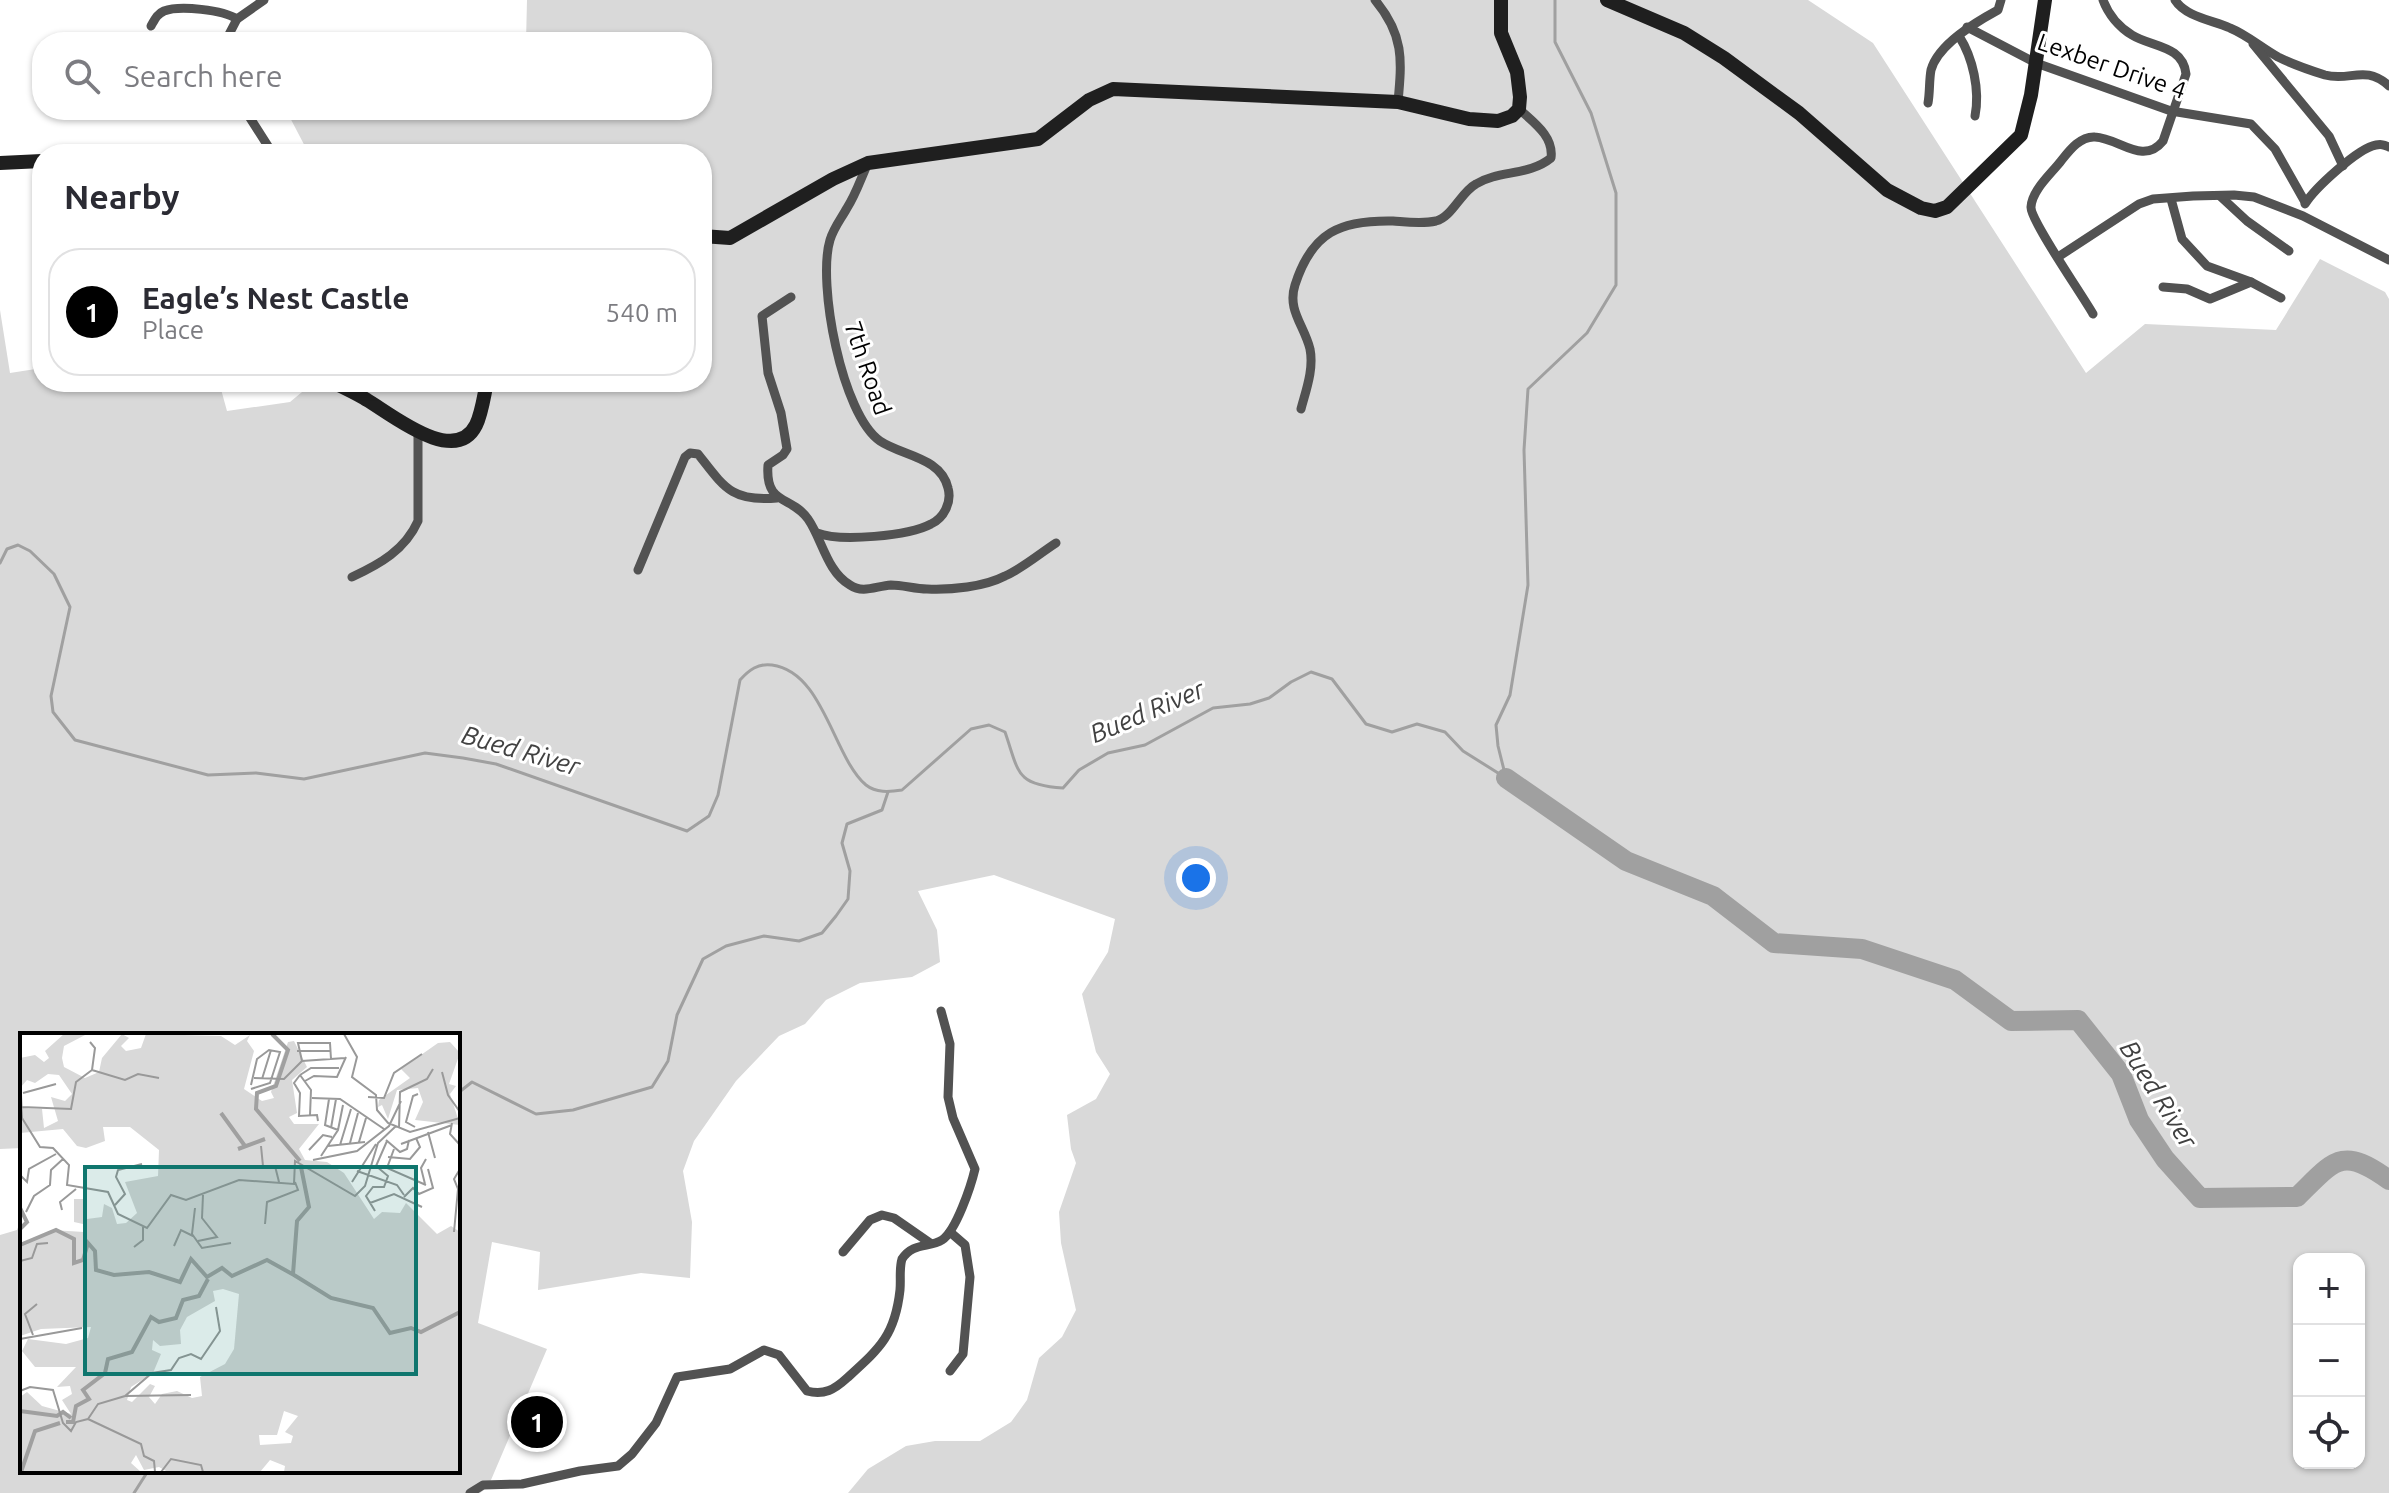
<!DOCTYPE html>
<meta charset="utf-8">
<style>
:root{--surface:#fff;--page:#f2f2f3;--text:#2b2b33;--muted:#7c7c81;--line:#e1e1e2;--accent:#000}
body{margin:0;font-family:Ubuntu,sans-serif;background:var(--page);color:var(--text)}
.controls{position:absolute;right:24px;bottom:24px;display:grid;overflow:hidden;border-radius:16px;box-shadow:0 2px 6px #0004}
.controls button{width:72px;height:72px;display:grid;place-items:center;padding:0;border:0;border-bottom:2px solid var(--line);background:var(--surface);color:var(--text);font:40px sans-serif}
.you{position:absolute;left:1196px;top:878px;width:28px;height:28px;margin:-20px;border:6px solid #fff;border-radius:50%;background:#1a73e8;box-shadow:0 0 0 12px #1a73e833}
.badge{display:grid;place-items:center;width:52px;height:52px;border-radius:50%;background:var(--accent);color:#fff;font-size:26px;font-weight:700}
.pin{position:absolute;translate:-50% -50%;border:4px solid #fff;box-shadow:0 2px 8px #0006}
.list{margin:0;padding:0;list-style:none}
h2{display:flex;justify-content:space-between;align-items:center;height:104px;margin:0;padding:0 32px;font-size:34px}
h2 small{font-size:26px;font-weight:400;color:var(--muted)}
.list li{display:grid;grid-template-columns:52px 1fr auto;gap:24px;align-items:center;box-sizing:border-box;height:128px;margin:0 16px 16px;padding:0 16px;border:2px solid var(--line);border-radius:32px}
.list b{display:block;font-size:30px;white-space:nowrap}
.list p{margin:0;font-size:26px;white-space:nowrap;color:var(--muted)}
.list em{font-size:26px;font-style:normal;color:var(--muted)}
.icon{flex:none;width:44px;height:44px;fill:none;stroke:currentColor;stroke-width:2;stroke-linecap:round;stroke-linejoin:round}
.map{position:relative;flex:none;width:2389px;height:1493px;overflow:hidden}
.search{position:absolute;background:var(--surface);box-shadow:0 2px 6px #0004;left:32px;top:32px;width:680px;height:88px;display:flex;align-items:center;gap:20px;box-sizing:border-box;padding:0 28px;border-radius:32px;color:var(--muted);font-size:30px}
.panel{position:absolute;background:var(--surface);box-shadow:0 2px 6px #0004;left:32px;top:144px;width:680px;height:248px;border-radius:32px}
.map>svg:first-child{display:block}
</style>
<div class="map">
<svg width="2389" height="1493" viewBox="0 0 2389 1493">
<rect width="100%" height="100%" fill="#fff"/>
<path fill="#d9d9d9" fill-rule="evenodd" d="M 527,0 L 1808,0 L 1873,43 L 2086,373 L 2145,324 L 2276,330 L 2320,259 L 2385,292 L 2389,299 L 2389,1493 L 848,1493 L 868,1469 L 906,1446 L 935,1441 L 980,1441 L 1011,1422 L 1027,1400 L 1039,1358 L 1062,1337 L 1076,1310 L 1061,1243 L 1059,1212 L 1076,1163 L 1071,1149 L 1067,1115 L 1096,1099 L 1110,1074 L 1096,1052 L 1082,994 L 1108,952 L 1115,919 L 994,875 L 918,891 L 937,930 L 940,962 L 912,977 L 860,983 L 826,1000 L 805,1024 L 779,1036 L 736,1081 L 694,1141 L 683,1171 L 692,1222 L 690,1278 L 641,1273 L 538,1290 L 540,1252 L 492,1242 L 478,1323 L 547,1349 L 488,1487 L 480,1493 L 0,1493 L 0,1235 L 17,1230 L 22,1217 L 22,1471 L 458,1471 L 458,1035 L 22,1035 L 22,1148 L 0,1149 L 0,310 L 10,373 L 42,368 L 42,382 L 219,382 L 227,411 L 290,402 L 314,382 L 702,382 L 702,154 L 309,154 L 286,110 L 702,110 L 702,42 L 526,42 ZM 2299,1259 L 2359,1259 L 2359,1463 L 2299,1463 Z"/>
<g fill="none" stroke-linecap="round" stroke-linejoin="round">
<g stroke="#a0a0a0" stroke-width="3">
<path d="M 0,563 L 7,549 L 18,545 L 30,551 L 54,574 L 70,607 L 51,696 L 53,712 L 75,740 L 208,775 L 256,773 L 304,779 L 425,753 L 463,758 L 496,764 L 687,831 L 709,816 L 718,795 L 740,680 C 749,670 758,663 772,665 C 824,672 833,757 866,785 C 876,793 889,792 902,790 L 971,729 L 989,725 L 1005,732 C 1019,772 1015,785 1063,788 L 1079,770 L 1108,753 L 1145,745 L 1213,708 L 1250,704 L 1269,698 L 1291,682 L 1311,672 L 1332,679 L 1366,724 L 1392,732 L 1417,724 L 1445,732 L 1463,751 L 1506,778"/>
<polyline points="1506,778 1498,746 1496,725 1510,695 1528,585 1524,450 1528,389 1587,333 1616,285 1616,193 1591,113 1555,42 1555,0"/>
<polyline points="458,1093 472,1082 536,1114 573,1110 652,1087 668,1061 677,1015 703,959 726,946 764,936 799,941 822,933 836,916 848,899 850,871 842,843 847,824 882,810 888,792"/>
<polyline points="134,1493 148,1471"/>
</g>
<path stroke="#a0a0a0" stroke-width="20" d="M 1506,778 L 1626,861 L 1713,896 L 1774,943 L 1862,949 L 1955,980 L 2011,1021 L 2078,1020 L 2121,1074 L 2139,1120 L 2165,1159 L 2200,1198 L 2297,1197 C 2334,1161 2341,1145 2389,1180"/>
<g stroke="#525252" stroke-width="9">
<path d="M 1375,0 C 1404,35 1402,59 1398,102"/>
<path d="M 2175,0 C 2186,17 2212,20 2230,28 C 2247,35 2262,48 2278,57 C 2292,64 2309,70 2325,75 C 2350,82 2365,64 2389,86"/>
<path d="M 151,26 C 155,19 157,14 164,11 C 180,5 223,10 237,19"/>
<polyline points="1967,27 2036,63 2171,111 2251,124 2275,149 2305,202"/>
<path d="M 1959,36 C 1973,58 1980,90 1975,116"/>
<polyline points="225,42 237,19 264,0"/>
<polyline points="2253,44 2329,136 2343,166"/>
<path d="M 1928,103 C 1930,92 1929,81 1931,70 C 1938,44 1976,22 1998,10 L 2001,0"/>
<polyline points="245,110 273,154"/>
<polyline points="2220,196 2247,221 2289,251"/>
<polyline points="2171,199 2182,239 2207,266 2251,282 2281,298"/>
<path d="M 2305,204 C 2314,189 2358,148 2376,145 C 2382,144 2384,145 2389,147"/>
<polyline points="2058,257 2139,204 2153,199 2193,196 2234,195 2254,197 2303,216 2389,260"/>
<polyline points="2163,287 2187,289 2210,299 2251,282"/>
<path d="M 791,297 L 762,316 L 768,373 L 781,413 L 787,449 L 783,455 L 768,465 C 765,506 791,495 808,519 C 822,539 827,572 850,585 C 863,594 876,586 891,585 C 903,585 915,589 927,589 C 951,590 984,587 1005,576 C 1023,568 1039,554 1056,543"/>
<path d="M 2093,314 C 2083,296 2030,220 2031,207 C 2032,190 2051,174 2061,161 C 2069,151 2080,136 2095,137 C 2119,138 2143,166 2163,141 L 2186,74 C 2183,45 2151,47 2132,35 C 2119,27 2108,14 2103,0"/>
<path d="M 1301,409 C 1306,390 1314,369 1310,349 C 1304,325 1287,310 1295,285 C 1312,232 1340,220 1393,221 C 1407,222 1422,224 1436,221 C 1452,217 1461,192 1476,184 C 1499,170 1529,176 1551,158 C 1554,136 1533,122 1519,109"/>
<path d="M 817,533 C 840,542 909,536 931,524 C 944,518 952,502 948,488 C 941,457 902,456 880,441 C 842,415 817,283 830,240 C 834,227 841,219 847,208 C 856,194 861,178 868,163"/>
<path d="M 638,570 L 685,457 L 690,453 L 698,454 C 724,487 731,502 777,498"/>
<path d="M 352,577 C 380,564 405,550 418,521 L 418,432"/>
<polyline points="950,1232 965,1245 970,1277 963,1354 950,1371"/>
<polyline points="843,1252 870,1220 882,1215 894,1218 930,1243"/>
<path d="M 470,1493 L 483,1485 L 522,1484 L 580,1471 L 618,1466 L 632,1454 L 656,1423 L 677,1377 L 730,1369 L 764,1350 L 779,1355 L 807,1391 C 824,1396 835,1389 847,1378 C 879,1349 895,1336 900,1290 C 901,1279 899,1269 902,1259 C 913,1242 929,1248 942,1240 C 956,1231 971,1186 975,1169 L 953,1118 L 948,1097 L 950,1044 L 941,1011"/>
</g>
<g stroke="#1f1f1f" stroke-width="14">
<polyline points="1607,0 1684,33 1724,58 1799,113 1887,190 1921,208 1935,211 1947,207 2021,135 2031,95 2045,0"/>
<polyline points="0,163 42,161"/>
<polyline points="702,236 730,238 833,179 868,163 1038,139 1089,100 1113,89 1398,102 1469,119 1498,121 1512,116 1519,109 1520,97 1517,72 1501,33 1501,0"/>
<path d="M 333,382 C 344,388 356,393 367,400 C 391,414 455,467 476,425 C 482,413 484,395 487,382"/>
</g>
</g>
<g text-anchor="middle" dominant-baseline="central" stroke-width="6" stroke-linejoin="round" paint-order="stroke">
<g font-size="24" fill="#000" stroke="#fff">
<text transform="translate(2112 66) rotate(19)">Lexber Drive 4</text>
<text transform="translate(868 368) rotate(71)">7th Road</text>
</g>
<g font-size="26" font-style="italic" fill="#414141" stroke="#fff">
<text transform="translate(1147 711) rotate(-23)">Bued River</text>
<text transform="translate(521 750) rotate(16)">Bued River</text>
<text transform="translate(2159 1094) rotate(58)">Bued River</text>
</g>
</g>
<g transform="translate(20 1033)">
<rect width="440" height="440" fill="#fff"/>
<path d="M 44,1 L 67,1 L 44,13 L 42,25 L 44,34 L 65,45 L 79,39 L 82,25 L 102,1 L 109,5 L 101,13 L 106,18 L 121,15 L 126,1 L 201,3 L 215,12 L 230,2 L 227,8 L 234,18 L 224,56 L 242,68 L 254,65 L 251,59 L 268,9 L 274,8 L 287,34 L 272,47 L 277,80 L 269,84 L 274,91 L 299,91 L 279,116 L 285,127 L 307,129 L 324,140 L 354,186 L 362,179 L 380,180 L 386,170 L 417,201 L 431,193 L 440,199 L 440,439 L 264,439 L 265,433 L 250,427 L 240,439 L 148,439 L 139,434 L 124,437 L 116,422 L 111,430 L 121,439 L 0,439 L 0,364 L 7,359 L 22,373 L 51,381 L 42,367 L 52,361 L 50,353 L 37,354 L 56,334 L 15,334 L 2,318 L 8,306 L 46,311 L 68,305 L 71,294 L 21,296 L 0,303 L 0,212 L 32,197 L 64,199 L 63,191 L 54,189 L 54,166 L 64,166 L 67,186 L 82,184 L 84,171 L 92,175 L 97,191 L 106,190 L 117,180 L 105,149 L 138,143 L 139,117 L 110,94 L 83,94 L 85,108 L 66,115 L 57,113 L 43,96 L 0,100 L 3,75 L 22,76 L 24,95 L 38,88 L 31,64 L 45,68 L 52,61 L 39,42 L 28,41 L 15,50 L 7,47 L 0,55 L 0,25 L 15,22 L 24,29 L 29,25 L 25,18 ZM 203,256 L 219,261 L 214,316 L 205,331 L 180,344 L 182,363 L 172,365 L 157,358 L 142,361 L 135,371 L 129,364 L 135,353 L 130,351 L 112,369 L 107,367 L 111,354 L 133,340 L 141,321 L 132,317 L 133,307 L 140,313 L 161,311 L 160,297 L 167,284 L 195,268 L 193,258 ZM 264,378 L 278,383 L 265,399 L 273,403 L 271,410 L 240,412 L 239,402 L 257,402 ZM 430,9 L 440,20 L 429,51 L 436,53 L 430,61 L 440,92 L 395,87 L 403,69 L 398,55 L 377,57 L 368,86 L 362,72 L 358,74 L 359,67 L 390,45 L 381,36 L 418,10 Z" fill="#d9d9d9" fill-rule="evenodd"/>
<path fill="none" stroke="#a0a0a0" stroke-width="4" d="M 252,1 L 268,17 L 256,53 L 237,60 L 236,76 L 280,128M 201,80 L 225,113M 218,116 L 245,106M 0,175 L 7,189 L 0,196M 0,212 L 36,197 L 54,206 L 54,230 L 63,227 L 68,210 L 75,218 L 76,237 L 94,242 L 129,239 L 160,249 L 171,226 L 187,244 L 202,235 L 212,243 L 247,227 L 274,242M 273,241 L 277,188 L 289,174 L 281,134M 274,242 L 311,265 L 353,275 L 370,300 L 391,295 L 401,299 L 440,279M 0,378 L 37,383 L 43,379 L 51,385M 46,389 L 53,389 L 56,373 L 69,366 L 63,357 L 85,340 L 88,326 L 112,319 L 131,284 L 139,289 L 156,285 L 163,267 L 179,263 L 188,246M 1,439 L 15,398 L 40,390"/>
<path fill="none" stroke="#999" stroke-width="2" d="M 275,1 L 310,1M 324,1 L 337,24 L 332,44 L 356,62 L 357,77 L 368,90 L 390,99 L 440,85M 70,9 L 75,15 L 72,37M 277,18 L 310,18M 282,28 L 278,10 L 310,10 L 311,26M 72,37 L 105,47 L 118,41 L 139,45M 0,39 L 2,85 L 20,114 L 33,115 L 49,132 L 47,152 L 88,159 L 98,181 L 127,195 L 151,162 L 166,167 L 219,147 L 274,151 L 275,128 L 335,163 L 345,153 L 358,110 L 376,93M 422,39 L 428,62 L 440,79M 280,42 L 274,50 L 280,60 L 279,83 L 297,82 L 298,88M 280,42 L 291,57 L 290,82M 280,42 L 291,35 L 319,35M 234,45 L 264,46 L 282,28 L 325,25M 242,46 L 251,17M 285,48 L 294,43 L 317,44 L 326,24M 231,52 L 237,26 L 249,17 L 260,19 L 250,50 L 231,56M 3,60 L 36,51M 348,64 L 364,65 L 374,40 L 402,21M 292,65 L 320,66 L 364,96M 309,66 L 305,92 L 318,97M 2,74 L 51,76 L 56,49 L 72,37M 432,90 L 430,101 L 440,112M 395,94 L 386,89 L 393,63 L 398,61M 311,95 L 316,66M 379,95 L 380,59 L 407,46 L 413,36M 408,99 L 415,125M 366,107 L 380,119 L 387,116 L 389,107M 339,109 L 346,85M 330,110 L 338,80M 381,111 L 432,92M 320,112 L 331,76M 241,113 L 243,133 L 255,133 L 259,149M 308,113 L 345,109M 374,116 L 367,135 L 406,152M 289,117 L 303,102 L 312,104M 301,123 L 318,97 L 323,72M 368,124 L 390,126 L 400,114 L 396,105M 293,127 L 337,118 L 369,93 L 381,68M 337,138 L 377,152 L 384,162M 0,142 L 7,149 L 9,136 L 36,121M 332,149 L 356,111M 405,151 L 401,135 L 406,126M 384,164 L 393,155 L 399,161 L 413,155 L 408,136M 350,170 L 374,161 L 402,174M 95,172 L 105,161 L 96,144 L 98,137 L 122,131M 175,175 L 172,201 L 182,215 L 211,210M 42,177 L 40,169 L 56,156M 355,178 L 346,163 L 353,154 L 364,154 L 368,143 L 356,133 L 367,108M 6,179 L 14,163 L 30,152 L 31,137 L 43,126M 245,191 L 247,169 L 278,157 L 275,149M 434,199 L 438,156 L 434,146 L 440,136M 178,208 L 197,204 L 182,185 L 183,162M 154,213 L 161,197 L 173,203M 114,214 L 123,207 L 123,194M 0,228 L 12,225 L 17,211 L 28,210M 13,302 L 5,281 L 17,271M 0,306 L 62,295M 0,358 L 10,354 L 33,357 L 43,390 L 51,398 L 56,389 L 68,386M 105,363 L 171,362M 68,386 L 78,371 L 105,363 L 132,340 L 151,337 L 159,325 L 171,321 L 181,326 L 200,298 L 196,274M 68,386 L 121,411 L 124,423 L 134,428 L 135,439M 141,439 L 151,426 L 181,432 L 183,439"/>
<path fill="#0f766e" fill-opacity="0.15" stroke="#0f766e" stroke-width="4" d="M 65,134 L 396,134 L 396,341 L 65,341 Z"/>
<rect width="440" height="440" fill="none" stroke="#000" stroke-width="4"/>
</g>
</svg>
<div class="controls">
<button>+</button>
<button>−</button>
<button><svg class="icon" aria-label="locate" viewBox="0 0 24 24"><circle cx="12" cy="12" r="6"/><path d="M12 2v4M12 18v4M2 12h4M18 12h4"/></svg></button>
</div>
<div class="you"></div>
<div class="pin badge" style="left:537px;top:1422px">1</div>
<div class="search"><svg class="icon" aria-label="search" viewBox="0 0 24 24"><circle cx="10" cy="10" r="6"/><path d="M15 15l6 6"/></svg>Search here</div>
<section class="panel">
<h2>Nearby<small></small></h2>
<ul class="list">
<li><span class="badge">1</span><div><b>Eagle’s Nest Castle</b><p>Place</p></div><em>540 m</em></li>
</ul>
</section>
</div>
